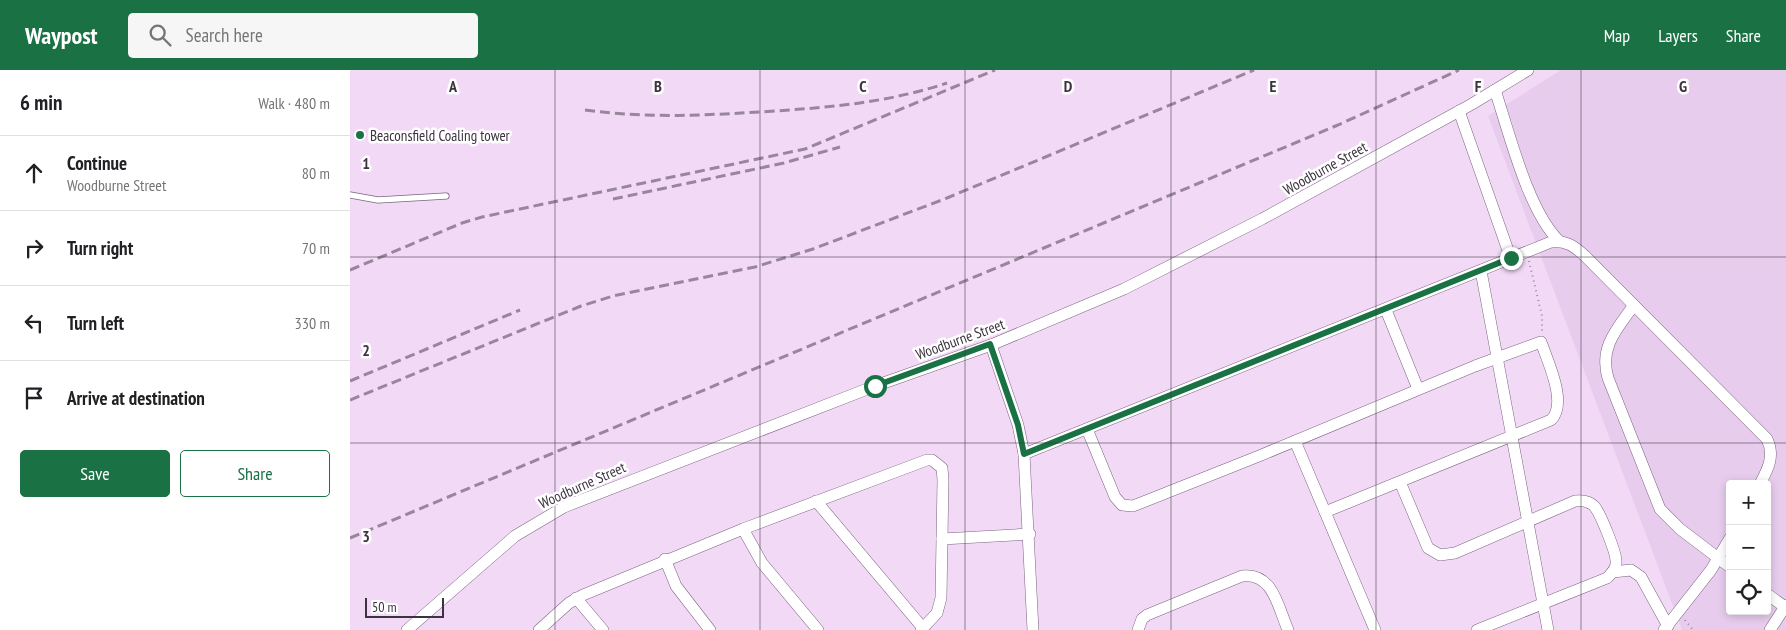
<!DOCTYPE html>
<meta charset="utf-8">
<style>
:root{--surface:#fff;--page:#f6f6f6;--text:#202124;--muted:#757577;--line:#e0e0e0;--accent:#1a7144}
body{margin:0;font-family:"PT Sans Narrow",sans-serif;background:var(--page);color:var(--text)}
.controls{position:absolute;right:15px;bottom:15px;display:grid;overflow:hidden;border-radius:5px;box-shadow:0 2px 8px #0003}
.controls button{width:45px;height:45px;display:grid;place-items:center;padding:0;border:0;border-bottom:1px solid var(--line);background:var(--surface);color:var(--text);font:25px sans-serif}
.scale{position:absolute;left:15px;bottom:12px;width:79px;box-sizing:border-box;padding-left:5px;border:2px solid #3c333e;border-top:0;font-size:14px;line-height:18px;white-space:nowrap;color:#3c333e;-webkit-text-stroke:4px #fff;paint-order:stroke}
.stop{position:absolute;width:15px;height:15px;margin:-11px;border:4px solid #1a7144;border-radius:50%;background:#fff}
.stop.end{background:#1a7144;border-color:#fff;box-shadow:0 1px 5px #0008}
.list{margin:0;padding:0;list-style:none}
h2{display:flex;justify-content:space-between;align-items:center;height:65px;margin:0;padding:0 20px;font-size:21px}
h2 small{font-size:16px;font-weight:400;color:var(--muted)}
.list li{display:grid;grid-template-columns:32px 1fr auto;gap:15px;align-items:center;box-sizing:border-box;height:75px;padding:0 20px;border-top:1px solid var(--line)}
.list b{display:block;font-size:19px;white-space:nowrap}
.list p{margin:0;font-size:16px;white-space:nowrap;color:var(--muted)}
.list em{font-size:16px;font-style:normal;color:var(--muted)}
.actions{display:flex;gap:10px;padding:15px 20px}
.actions a{flex:1;padding:11px 0;border:1px solid var(--accent);border-radius:5px;text-align:center;font-size:18px;color:var(--accent)}
.actions .main{background:var(--accent);color:#fff}
.icon{flex:none;width:28px;height:28px;fill:none;stroke:currentColor;stroke-width:2;stroke-linecap:round;stroke-linejoin:round}
.map{position:relative;flex:none;width:1436px;height:560px;overflow:hidden}
header{display:flex;align-items:center;gap:30px;box-sizing:border-box;height:70px;padding:0 25px;background:var(--accent);color:#fff}
header strong{font-size:24px}
nav{display:flex;gap:28px;margin-inline-start:auto;font-size:18px}
.search{width:350px;height:45px;background:var(--page);display:flex;align-items:center;gap:12px;box-sizing:border-box;padding:0 18px;border-radius:5px;color:var(--muted);font-size:19px}
main{display:flex}
aside{flex:1;background:var(--surface)}
.map>svg:first-child{display:block}
</style>
<header>
<strong>Waypost</strong>
<div class="search"><svg class="icon" aria-label="search" viewBox="0 0 24 24"><circle cx="10" cy="10" r="6"/><path d="M15 15l6 6"/></svg>Search here</div>
<nav><a>Map</a><a>Layers</a><a>Share</a></nav>
</header>
<main>
<aside>
<h2>6 min<small>Walk · 480 m</small></h2>
<ul class="list">
<li><svg class="icon" aria-label="ahead" viewBox="0 0 24 24"><path d="M12 20V5M6 11l6-6 6 6"/></svg><div><b>Continue</b><p>Woodburne Street</p></div><em>80 m</em></li>
<li><svg class="icon" aria-label="right" viewBox="0 0 24 24"><path d="M7 20v-9h11M14 6l5 5-5 5"/></svg><div><b>Turn right</b></div><em>70 m</em></li>
<li><svg class="icon" aria-label="left" viewBox="0 0 24 24"><path d="M17 20v-9H6M10 6l-5 5 5 5"/></svg><div><b>Turn left</b></div><em>330 m</em></li>
<li><svg class="icon" aria-label="arrive" viewBox="0 0 24 24"><path d="M6 21V4h12l-3 4 3 4H6"/></svg><div><b>Arrive at destination</b></div></li>
</ul>
<div class="actions"><a class="main">Save</a><a>Share</a></div>
</aside>
<div class="map">
<svg width="1436" height="560" viewBox="0 0 1436 560">
<rect width="100%" height="100%" fill="#f2daf7"/>
<path fill="#e8ccee" fill-rule="evenodd" d="M 1211,0 L 1436,0 L 1436,560 L 1332,560 L 1138,46 ZM 1380,414 L 1417,414 L 1417,541 L 1380,541 Z"/>
<g fill="none" stroke-linecap="round" stroke-linejoin="round">
<g stroke="#7a647e" stroke-width="7">
<polyline id="service" points="0,125 28,130 96,126"/>
</g>
<g stroke="#7a647e" stroke-width="12">
<g id="minor">
<path d="M 1145,20 C 1159,62 1178,141 1209,171"/>
<polyline points="1109,41 1161,189"/>
<polyline points="1131,201 1198,560"/>
<path d="M 1284,235 C 1267,259 1249,277 1258,308 L 1310,439 L 1330,459 L 1380,497"/>
<polyline points="1036,240 1068,319"/>
<polyline points="641,275 668,355 674,384 683,560"/>
<path d="M 737,359 L 765,427 L 772,435 L 783,436 L 909,386 L 1125,296 L 1191,272 C 1198,292 1218,334 1201,350 L 975,442"/>
<polyline points="945,371 1025,560"/>
<path d="M 674,384 L 1201,172 C 1216,170 1224,176 1235,186 L 1417,369 C 1425,386 1418,399 1410,414"/>
<path d="M 1050,412 L 1078,478 L 1090,485 L 1105,483 L 1225,431 C 1232,430 1239,431 1244,436 C 1250,442 1266,482 1266,491 C 1267,498 1262,503 1257,508 L 1127,560"/>
<polyline points="466,431 573,558"/>
<polyline points="393,459 412,493 468,560"/>
<polyline points="592,469 680,464"/>
<polyline points="315,489 326,516 360,560"/>
<polyline points="1263,502 1281,500 1291,507 1318,556"/>
<polyline points="1417,524 1435,537"/>
<polyline points="226,528 253,560"/>
<polyline points="57,560 165,466 214,437 525,316 641,275 774,219 912,149 1122,34 1178,0"/>
<polyline points="189,560 219,533 233,525 393,459 577,390 582,390 592,398 593,410 591,528 587,543 571,560"/>
<path d="M 788,560 L 792,549 L 797,545 L 892,506 C 923,502 928,537 938,560"/>
<polyline points="1314,560 1361,500 1380,468"/>
<polyline points="1420,560 1436,535"/>
</g>
</g>
<g stroke="#9c8b9f" stroke-width="2" stroke-dasharray="1 4" stroke-linecap="butt">
<polyline points="1179,191 1192,246 1192,262"/>
<polyline points="1335,550 1343,560"/>
</g>
<use href="#service" stroke="#fff" stroke-width="5.5"/>
<use href="#minor" stroke="#fff" stroke-width="11"/>
<g stroke="#98879b" stroke-width="3" stroke-dasharray="10 5" stroke-linecap="butt">
<path d="M 235,40 C 301,49 359,45 425,41 C 484,37 540,32 597,13"/>
<polyline points="263,129 434,93 490,77"/>
<polyline points="0,200 112,153 132,147 455,79 645,0"/>
<polyline points="0,311 170,240"/>
<polyline points="0,330 231,236 263,226 405,197 463,179 597,128 904,0"/>
<polyline points="0,468 988,55 1109,0"/>
</g>
</g>
<g fill="none" stroke-linecap="round" stroke-linejoin="round">
<polyline stroke="#1a7144" stroke-width="6" points="525,316 640,274 668,355 674,384 1161,188"/>
</g>
<path fill="none" stroke="#3c333e" stroke-width="1" stroke-opacity="0.55" d="M 205,0 L 205,560M 410,0 L 410,560M 615,0 L 615,560M 821,0 L 821,560M 1026,0 L 1026,560M 1231,0 L 1231,560M 0,187 L 1436,187M 0,373 L 1436,373"/>
<circle fill="#1a7144" stroke="#fff" stroke-width="2" cx="10" cy="65" r="5"/>
<g text-anchor="middle" dominant-baseline="central" stroke-width="5" stroke-linejoin="round" paint-order="stroke">
<g font-size="15" fill="#3c333e" stroke="#fff" text-anchor="start">
<text x="20" y="65">Beaconsfield Coaling tower</text>
</g>
<g font-size="15" fill="#3c333e" stroke="#fff">
<text transform="translate(975 98) rotate(-29)">Woodburne Street</text>
<text transform="translate(610 269) rotate(-20)">Woodburne Street</text>
<text transform="translate(232 415) rotate(-24)">Woodburne Street</text>
</g>
</g>
<g font-size="16" text-anchor="middle" font-weight="bold" fill="#3c333e" stroke="#fff" stroke-width="5" stroke-linejoin="round" paint-order="stroke">
<text x="103" y="22">A</text>
<text x="308" y="22">B</text>
<text x="513" y="22">C</text>
<text x="718" y="22">D</text>
<text x="923" y="22">E</text>
<text x="1128" y="22">F</text>
<text x="1333" y="22">G</text>
<text x="16" y="99">1</text>
<text x="16" y="286">2</text>
<text x="16" y="472">3</text>
</g>
</svg>
<div class="controls">
<button>+</button>
<button>−</button>
<button><svg class="icon" aria-label="locate" viewBox="0 0 24 24"><circle cx="12" cy="12" r="6"/><path d="M12 2v4M12 18v4M2 12h4M18 12h4"/></svg></button>
</div>
<div class="scale">50 m</div>
<div class="stop" style="left:525px;top:316px"></div>
<div class="stop end" style="left:1161px;top:188px"></div>
</div>
</main>
